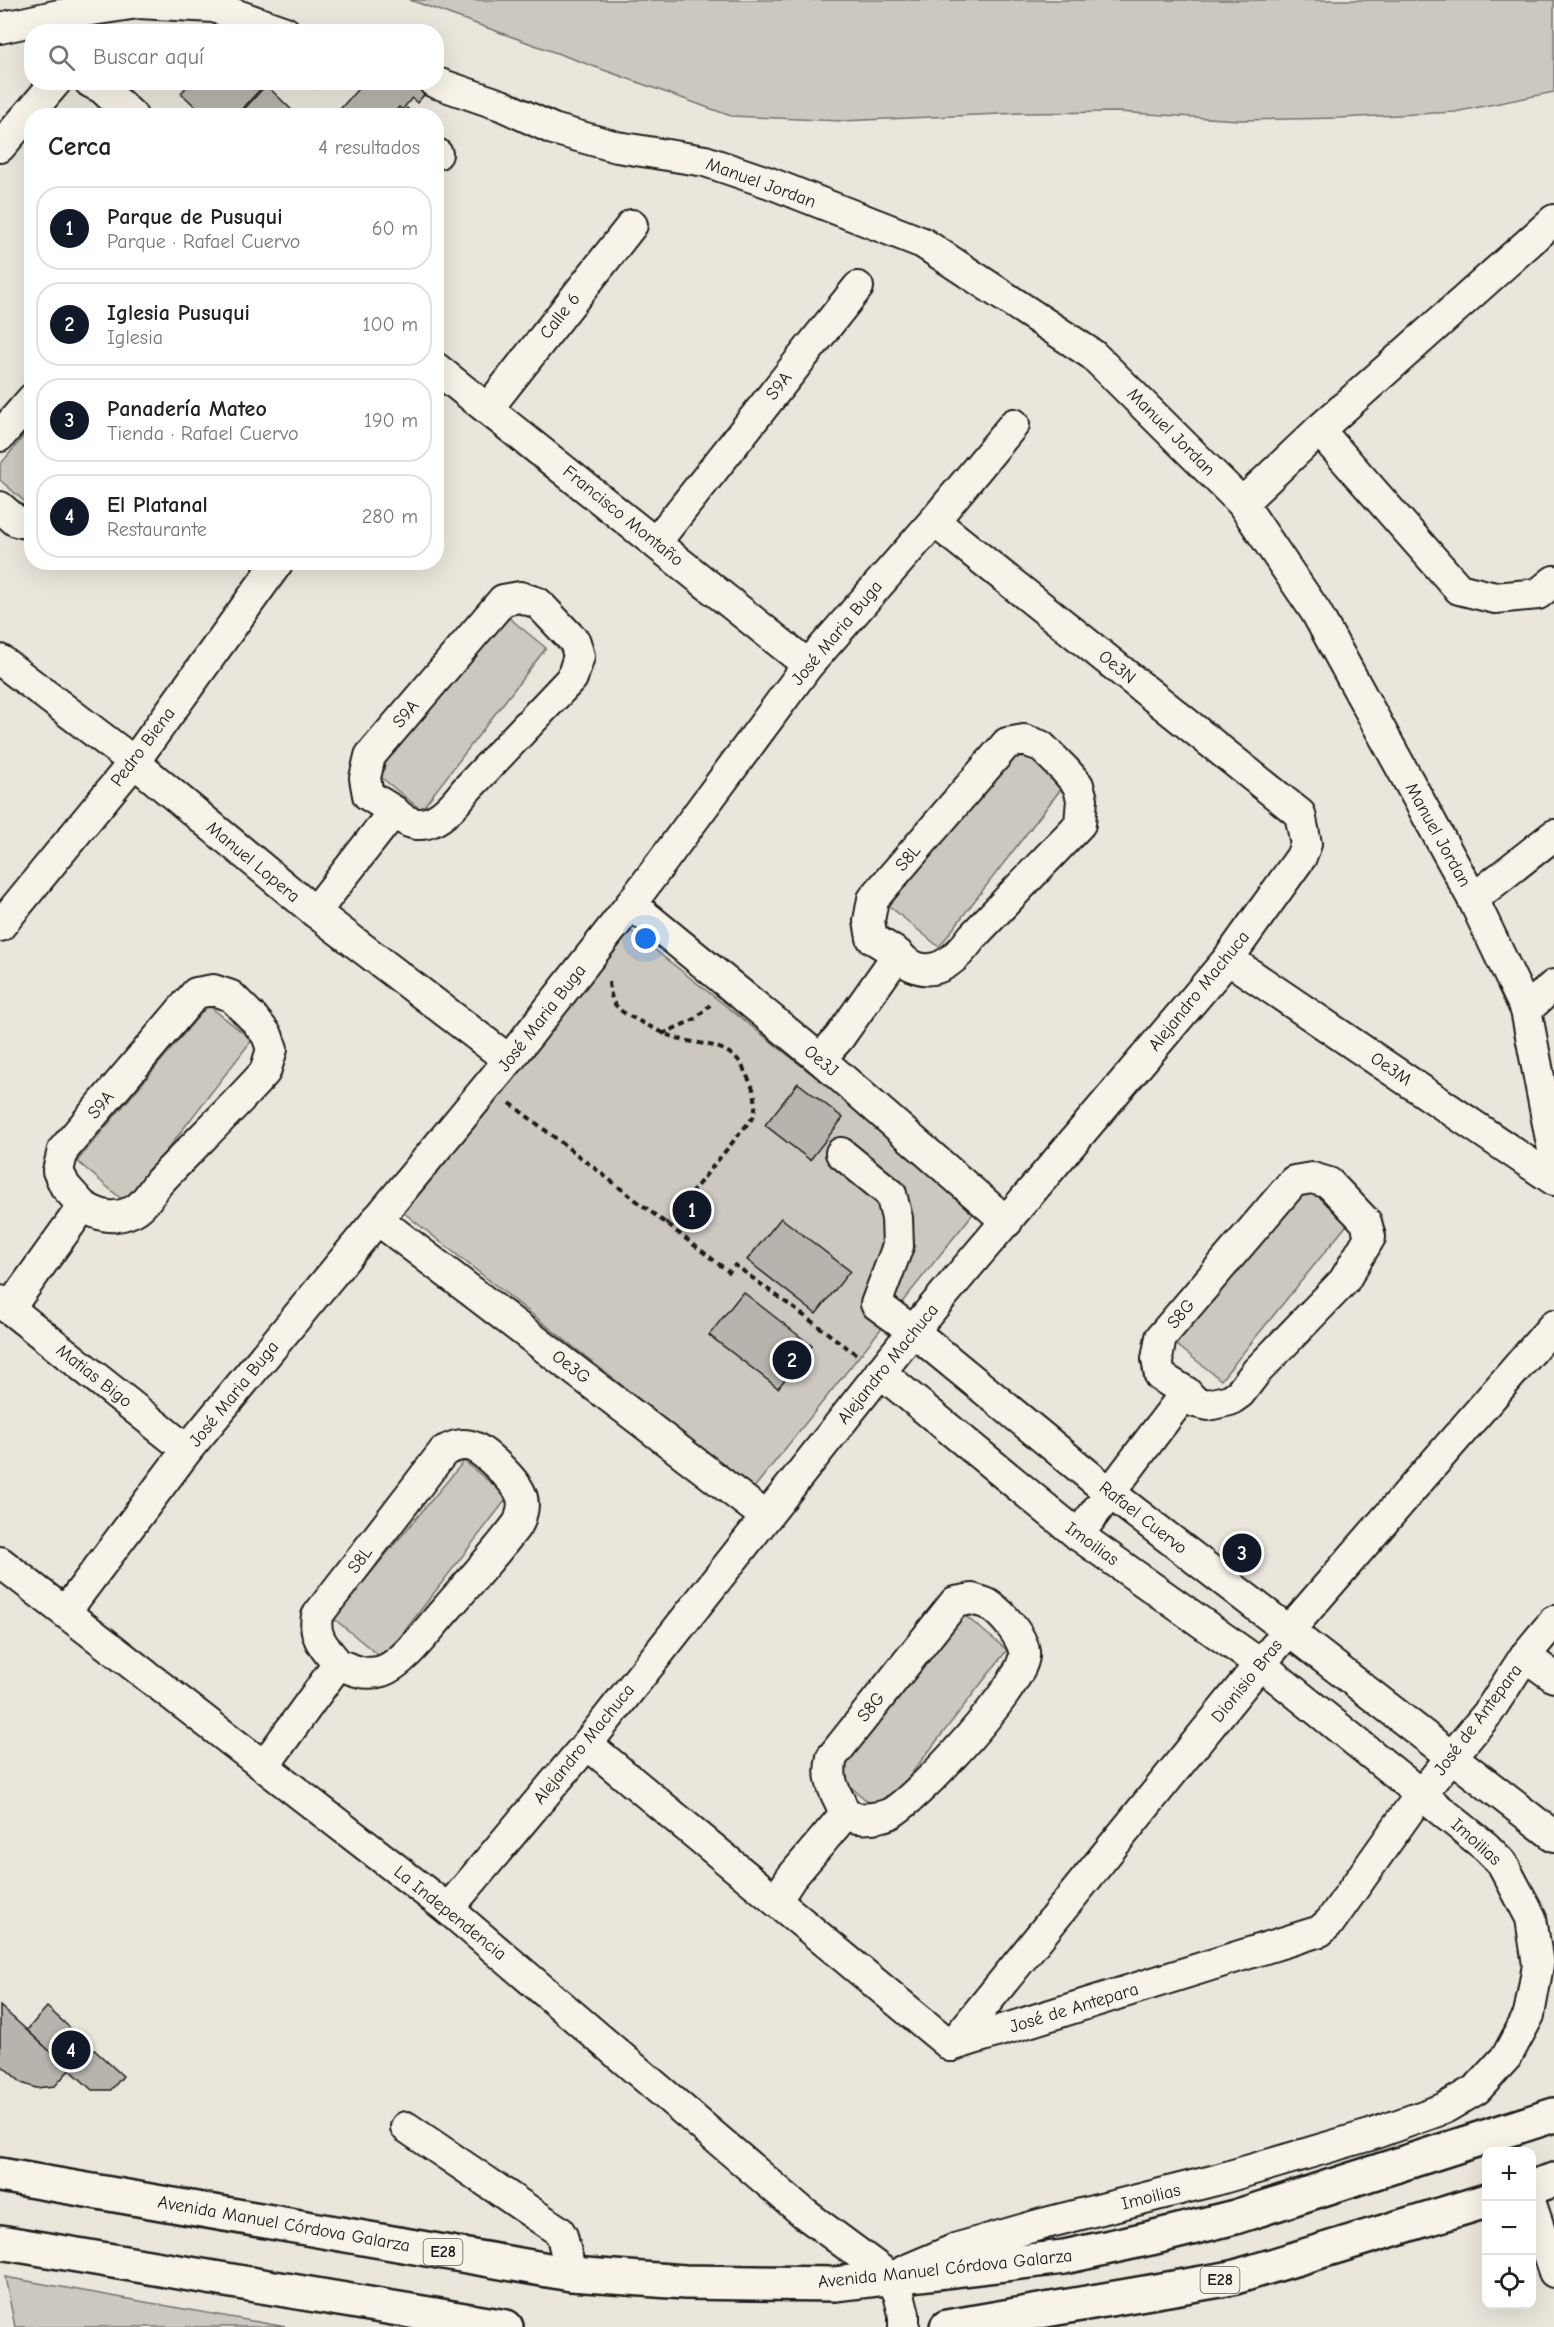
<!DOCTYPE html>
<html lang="es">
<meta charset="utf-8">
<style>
:root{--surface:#fff;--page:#f6f6f6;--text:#222;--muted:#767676;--line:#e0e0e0;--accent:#111827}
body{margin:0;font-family:"Comic Neue",sans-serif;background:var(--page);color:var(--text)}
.controls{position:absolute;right:18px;bottom:18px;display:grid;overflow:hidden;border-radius:12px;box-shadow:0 6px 24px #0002}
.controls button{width:54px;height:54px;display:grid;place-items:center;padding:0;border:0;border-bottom:2px solid var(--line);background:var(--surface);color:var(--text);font:30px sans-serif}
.you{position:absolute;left:646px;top:939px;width:21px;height:21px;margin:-15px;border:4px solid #fff;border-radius:50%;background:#1a73e8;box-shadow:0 0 0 9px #1a73e833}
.badge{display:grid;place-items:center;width:39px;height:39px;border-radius:50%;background:var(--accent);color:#fff;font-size:20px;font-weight:700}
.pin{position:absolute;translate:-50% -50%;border:3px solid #fff;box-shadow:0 2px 6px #0006}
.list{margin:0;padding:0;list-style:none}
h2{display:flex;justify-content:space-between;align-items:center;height:78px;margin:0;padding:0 24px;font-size:26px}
h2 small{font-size:20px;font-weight:400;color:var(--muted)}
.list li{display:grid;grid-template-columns:39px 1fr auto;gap:18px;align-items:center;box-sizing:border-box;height:84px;margin:0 12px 12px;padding:0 12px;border:2px solid var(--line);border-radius:24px}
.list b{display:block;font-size:22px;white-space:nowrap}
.list p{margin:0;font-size:20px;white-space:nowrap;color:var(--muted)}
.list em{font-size:20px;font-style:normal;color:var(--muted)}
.icon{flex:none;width:33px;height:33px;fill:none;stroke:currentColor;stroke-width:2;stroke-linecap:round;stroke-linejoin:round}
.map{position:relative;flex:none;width:1554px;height:2327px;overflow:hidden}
.search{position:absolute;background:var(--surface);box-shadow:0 6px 24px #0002;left:24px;top:24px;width:420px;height:66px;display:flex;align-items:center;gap:15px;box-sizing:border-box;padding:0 21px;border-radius:24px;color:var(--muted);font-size:22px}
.panel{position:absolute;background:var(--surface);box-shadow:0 6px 24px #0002;left:24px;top:108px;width:420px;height:462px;border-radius:24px}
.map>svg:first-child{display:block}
</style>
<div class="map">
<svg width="1554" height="2327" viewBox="0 0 1554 2327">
<rect width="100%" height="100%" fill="#eae6dc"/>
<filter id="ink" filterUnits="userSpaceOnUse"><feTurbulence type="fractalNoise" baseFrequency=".0167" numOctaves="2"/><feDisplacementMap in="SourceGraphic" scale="12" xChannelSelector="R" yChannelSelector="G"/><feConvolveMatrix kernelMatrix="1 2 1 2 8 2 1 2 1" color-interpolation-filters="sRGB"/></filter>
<g filter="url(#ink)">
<g fill="#ccc8c0" stroke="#74726e" stroke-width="1.5">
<polygon points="410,0 1554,0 1554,92 1455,112 1340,118 1238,120 1118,112 1022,113 841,121 731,116"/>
<polygon points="31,427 31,507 0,480 0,465"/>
<polygon points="502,612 546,648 421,810 371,769"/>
<polygon points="1020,749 1064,785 939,947 889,906"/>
<polygon points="631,931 979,1206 753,1489 404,1213"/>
<polygon points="208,1005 252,1040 126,1203 77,1161"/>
<polygon points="1302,1183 1350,1221 1221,1380 1173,1342"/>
<polygon points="464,1461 508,1497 383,1659 333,1618"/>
<polygon points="963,1614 1007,1650 881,1813 832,1771"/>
<polygon points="5,2277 286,2327 15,2327"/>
</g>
<g fill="#b6b4ac" stroke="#1c1c1c" stroke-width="1.5">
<polygon points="191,82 263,82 265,84 236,116 205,116 181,93"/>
<polygon points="311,82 324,82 318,89"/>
<polygon points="364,82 417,82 431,87 417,103 412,98 402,110 399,107 392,116 334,116"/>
<polygon points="266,85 298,116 238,116"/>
<polygon points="407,108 415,116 400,116"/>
<polygon points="798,1083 843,1118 810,1160 765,1125"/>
<polygon points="781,1218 850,1271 816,1314 747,1260"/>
<polygon points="743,1292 812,1346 778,1388 709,1335"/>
<polygon points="0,2006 70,2069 55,2086 36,2088 22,2083 0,2064"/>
<polygon points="47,2007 123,2076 111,2090 92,2090 27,2030"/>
</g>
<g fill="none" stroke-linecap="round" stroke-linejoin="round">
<g stroke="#1c1c1c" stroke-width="34">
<g id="minor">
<polyline points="0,28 59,15 138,3 214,7 285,32"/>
<polyline points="90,82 102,88 132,116"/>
<polyline points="434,82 501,105 553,129 617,147 705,161 770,183 923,243 1093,355 1242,503 1316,612 1473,899 1526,1010 1554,1155"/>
<polyline points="0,147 56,82"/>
<polyline points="436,154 437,154"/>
<polyline points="436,368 808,665"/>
<polyline points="489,407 632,225"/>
<polyline points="1319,430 1459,589 1495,598 1538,594 1554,581"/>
<polyline points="0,436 32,399"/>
<polyline points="1242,503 1319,430 1554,220"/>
<polyline points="0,507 16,521 32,524"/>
<polyline points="656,542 858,287"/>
<polyline points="0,660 134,762 315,912 509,1060"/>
<polyline points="1473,899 1554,835"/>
<polyline points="631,904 820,1059 1007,1222"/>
<path d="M 315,912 L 394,811 L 368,795 L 365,778 L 370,756 L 503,600 L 520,597 L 538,603 L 575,642 L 579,656 L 572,678 L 465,791 C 447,815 421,840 394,811"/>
<polyline points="0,926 134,762 278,562"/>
<polyline points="1228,959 1554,1180"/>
<polyline points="1526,1010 1554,985"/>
<path d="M 820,1059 L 839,1038 L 898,954 L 872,938 L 869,921 L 873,899 L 1007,743 L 1024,740 L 1041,746 L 1065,770 L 1078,785 L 1082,799 L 1080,824 L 973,936 C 959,955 939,978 913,966 C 907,964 902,958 898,954"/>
<polyline points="841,1153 891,1194 897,1218 898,1246 876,1304 913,1331 1109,1492 1554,1836"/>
<polyline points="377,1219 765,1516"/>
<polyline points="0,1301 187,1450"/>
<path d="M 9,1309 L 83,1206 L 65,1186 L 58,1171 L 63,1150 L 196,993 L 213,990 L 231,996 L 255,1020 L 267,1035 L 272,1049 L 265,1072 C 231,1110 194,1145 159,1182 C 151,1192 144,1207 131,1212 C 113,1220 99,1216 83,1206"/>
<polyline points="880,1372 1078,1535 1260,1664 1486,1847 1502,1863 1531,1918 1538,1965 1529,2015 1507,2056 1477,2089 1443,2109 1370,2135 1216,2180 1042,2224 958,2248 904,2271"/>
<polyline points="1078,1535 1186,1392 1160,1376 1157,1359 1161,1337 1294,1181 1312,1178 1329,1183 1366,1222 1370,1237 1344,1281 1256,1372 1240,1393 1230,1400 1208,1405 1195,1402 1186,1392"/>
<polyline points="0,1562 448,1909 805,2214 890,2277 899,2294 904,2314 904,2327"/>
<path d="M 972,1599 C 977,1601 985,1602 989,1605 C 1003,1614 1026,1640 1024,1656 C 1022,1685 917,1800 889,1814 C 879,1818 854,1822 845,1813 C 843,1810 841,1804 839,1800 C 831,1785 828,1774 832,1757 L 955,1602 Z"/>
<polyline points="66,1611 187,1450 509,1060 631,904 808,665 934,521 1014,424"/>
<polyline points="1525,1656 1554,1677"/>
<polyline points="587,1744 951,2046"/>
<path d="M 264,1766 L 338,1664 C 325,1648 313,1637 317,1616 L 444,1451 C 453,1447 461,1443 471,1446 C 483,1449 517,1482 521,1495 C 525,1504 522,1513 519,1522 C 497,1552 472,1579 448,1607 C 431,1625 405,1663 382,1671 C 366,1676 352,1670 338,1664"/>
<polyline points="776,1901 791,1878 846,1813"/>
<polyline points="448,1909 587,1744 913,1331 1228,959 1301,857 1306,844 1300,814 934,521"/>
<polyline points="951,2046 1260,1664 1554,1325"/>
<polyline points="951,2046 1320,1931 1330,1922 1420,1795 1488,1713 1525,1656 1554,1621"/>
<polyline points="406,2127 559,2231 562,2236 571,2274"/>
<polyline points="1532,2207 1554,2272"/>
</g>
</g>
<g stroke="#1c1c1c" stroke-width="38">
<g id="major">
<polyline points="0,2175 571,2274 685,2282 835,2284 1064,2257 1151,2238 1235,2217 1554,2115"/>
<polyline points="1532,2187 1554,2180"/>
<polyline points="0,2242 506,2327"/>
<polyline points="947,2327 1232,2278 1486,2201"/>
</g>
</g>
<g stroke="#1c1c1c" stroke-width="4" stroke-dasharray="6 4.5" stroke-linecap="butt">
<path d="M 609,982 C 611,1010 622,1012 645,1024 C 659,1031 672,1038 688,1041 C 707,1045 718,1044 735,1057 C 741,1061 744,1070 747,1076 C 755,1090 757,1100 754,1116 L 666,1224"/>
<polyline points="662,1034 695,1019 710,1005"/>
<polyline points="510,1103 729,1272 735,1265 856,1354"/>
</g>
<use href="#minor" stroke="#f7f3e8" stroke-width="30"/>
<use href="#major" stroke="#f7f3e8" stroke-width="33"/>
</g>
</g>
<g text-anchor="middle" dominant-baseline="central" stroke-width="4.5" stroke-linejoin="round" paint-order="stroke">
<g fill="#f7f3e8" stroke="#5e5c59" stroke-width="1.5">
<rect x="423.5" y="2239" width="39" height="26" rx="4.5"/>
<rect x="1200.5" y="2267" width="39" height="26" rx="4.5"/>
</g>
<g font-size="16" font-weight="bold" fill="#1c1c1c">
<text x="443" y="2252">E28</text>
<text x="1220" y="2280">E28</text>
</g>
<g font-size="18" fill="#1c1c1c" stroke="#f7f3e8">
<text transform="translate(761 183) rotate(20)">Manuel Jordan</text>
<text transform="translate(560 316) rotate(-52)">Calle 6</text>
<text transform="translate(779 386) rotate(-52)">S9A</text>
<text transform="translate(1171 432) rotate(45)">Manuel Jordan</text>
<text transform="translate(623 516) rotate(39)">Francisco Montaño</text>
<text transform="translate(837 633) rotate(-50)">José Maria Buga</text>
<text transform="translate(1117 667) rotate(39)">Oe3N</text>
<text transform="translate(406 714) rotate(-50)">S9A</text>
<text transform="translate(143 747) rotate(-53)">Pedro Biena</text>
<text transform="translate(1438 835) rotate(61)">Manuel Jordan</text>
<text transform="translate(908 858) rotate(-49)">S8L</text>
<text transform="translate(253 862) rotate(40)">Manuel Lopera</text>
<text transform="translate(1199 991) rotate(-51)">Alejandro Machuca</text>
<text transform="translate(542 1018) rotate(-52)">José Maria Buga</text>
<text transform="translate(821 1061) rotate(40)">Oe3J</text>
<text transform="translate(1391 1069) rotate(34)">Oe3M</text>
<text transform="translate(101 1105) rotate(-50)">S9A</text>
<text transform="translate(1181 1314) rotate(-50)">S8G</text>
<text transform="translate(888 1364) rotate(-51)">Alejandro Machuca</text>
<text transform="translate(571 1367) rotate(37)">Oe3G</text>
<text transform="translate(94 1376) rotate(38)">Matias Bigo</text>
<text transform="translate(234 1394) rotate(-51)">José Maria Buga</text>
<text transform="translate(1143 1518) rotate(38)">Rafael Cuervo</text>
<text transform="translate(1092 1544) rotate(36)">Imoilias</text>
<text transform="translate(360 1560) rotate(-53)">S8L</text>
<text transform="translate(1247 1681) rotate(-51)">Dionisio Bras</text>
<text transform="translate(871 1707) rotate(-51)">S8G</text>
<text transform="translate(1478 1720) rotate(-53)">José de Antepara</text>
<text transform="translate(584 1744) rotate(-51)">Alejandro Machuca</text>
<text transform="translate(1476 1842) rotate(42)">Imoilias</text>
<text transform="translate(450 1913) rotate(39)">La Independencia</text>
<text transform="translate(1074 2008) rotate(-17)">José de Antepara</text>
<text transform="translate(1151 2197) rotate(-14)">Imoilias</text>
<text transform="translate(284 2224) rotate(10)">Avenida Manuel Córdova Galarza</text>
<text transform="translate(945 2269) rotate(-6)">Avenida Manuel Córdova Galarza</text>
</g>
</g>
</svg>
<div class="controls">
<button>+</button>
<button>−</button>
<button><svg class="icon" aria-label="locate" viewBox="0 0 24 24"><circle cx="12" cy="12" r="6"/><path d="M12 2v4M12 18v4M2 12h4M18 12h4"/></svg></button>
</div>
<div class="you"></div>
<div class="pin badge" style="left:692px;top:1210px">1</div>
<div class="pin badge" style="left:792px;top:1360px">2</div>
<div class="pin badge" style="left:1242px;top:1553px">3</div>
<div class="pin badge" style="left:71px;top:2050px">4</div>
<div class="search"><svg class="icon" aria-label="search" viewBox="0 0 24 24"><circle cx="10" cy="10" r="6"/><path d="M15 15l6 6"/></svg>Buscar aquí</div>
<section class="panel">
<h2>Cerca<small>4 resultados</small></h2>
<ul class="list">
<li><span class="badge">1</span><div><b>Parque de Pusuqui</b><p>Parque · Rafael Cuervo</p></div><em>60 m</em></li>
<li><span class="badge">2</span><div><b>Iglesia Pusuqui</b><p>Iglesia</p></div><em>100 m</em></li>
<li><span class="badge">3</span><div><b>Panadería Mateo</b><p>Tienda · Rafael Cuervo</p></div><em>190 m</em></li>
<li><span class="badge">4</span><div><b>El Platanal</b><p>Restaurante</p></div><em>280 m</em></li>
</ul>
</section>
</div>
